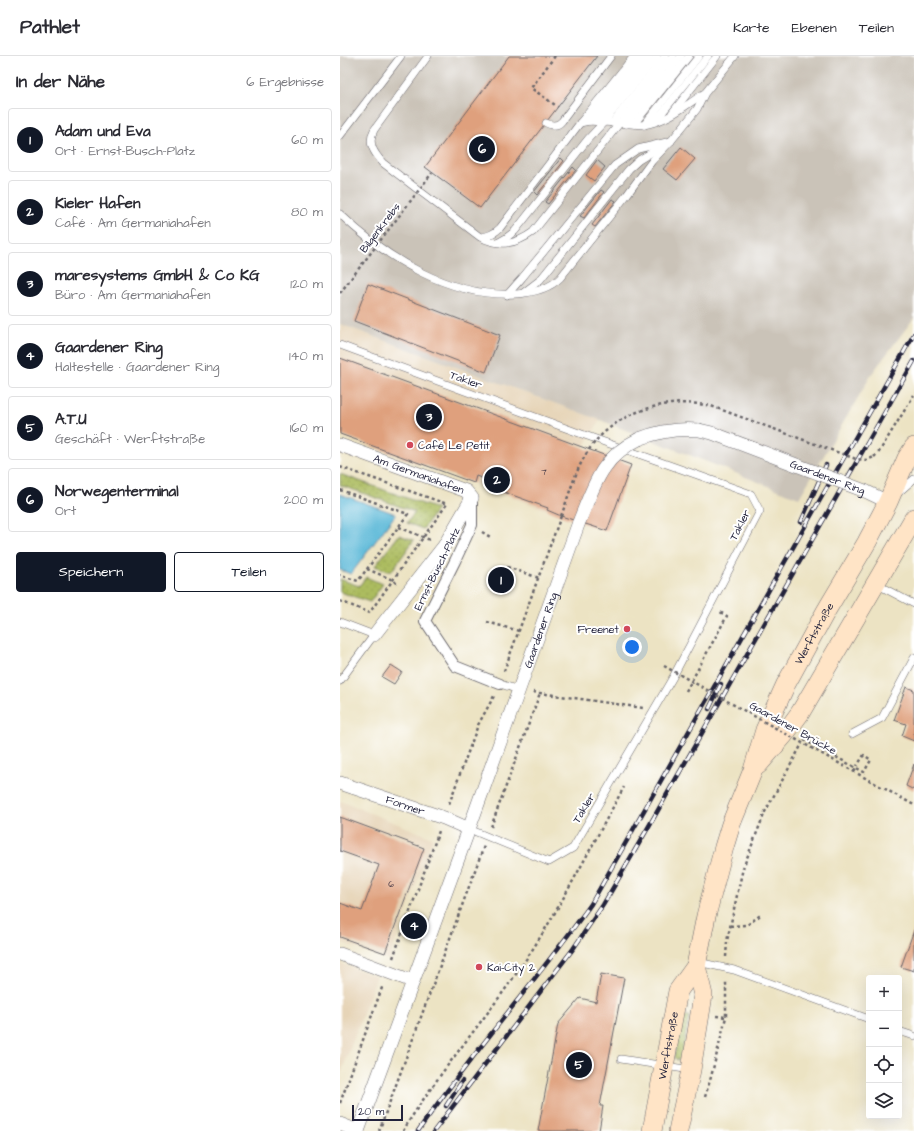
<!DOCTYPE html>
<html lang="de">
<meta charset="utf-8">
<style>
:root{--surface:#fff;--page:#f7f7f7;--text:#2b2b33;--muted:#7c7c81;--line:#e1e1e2;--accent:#111827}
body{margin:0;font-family:"Architects Daughter",sans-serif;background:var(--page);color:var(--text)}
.controls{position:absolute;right:12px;bottom:12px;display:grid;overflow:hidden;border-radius:4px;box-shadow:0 4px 16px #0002}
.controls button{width:36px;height:36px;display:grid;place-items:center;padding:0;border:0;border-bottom:1px solid var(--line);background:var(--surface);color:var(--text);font:20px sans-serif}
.scale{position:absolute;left:12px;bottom:10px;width:51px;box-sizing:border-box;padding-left:4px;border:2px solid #22223b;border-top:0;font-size:11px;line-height:14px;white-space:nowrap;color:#22223b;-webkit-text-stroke:3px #fff;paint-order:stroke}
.you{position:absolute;left:292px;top:591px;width:14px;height:14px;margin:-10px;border:3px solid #fff;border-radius:50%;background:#1a73e8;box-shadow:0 0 0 6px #1a73e833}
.badge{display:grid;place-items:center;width:26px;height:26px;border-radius:50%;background:var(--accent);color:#fff;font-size:13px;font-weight:700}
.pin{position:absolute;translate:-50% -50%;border:2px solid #fff;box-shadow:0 1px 4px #0006}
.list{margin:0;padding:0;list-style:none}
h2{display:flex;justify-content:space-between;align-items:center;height:52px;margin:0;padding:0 16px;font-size:17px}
h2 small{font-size:13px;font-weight:400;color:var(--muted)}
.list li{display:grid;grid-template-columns:26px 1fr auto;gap:12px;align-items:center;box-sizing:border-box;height:64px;margin:0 8px 8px;padding:0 8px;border:1px solid var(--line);border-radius:4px}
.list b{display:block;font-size:15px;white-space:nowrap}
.list p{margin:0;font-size:13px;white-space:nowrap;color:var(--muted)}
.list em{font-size:13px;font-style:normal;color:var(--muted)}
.actions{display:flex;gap:8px;padding:12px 16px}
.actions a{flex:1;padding:9px 0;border:1px solid var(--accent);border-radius:4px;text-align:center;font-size:14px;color:var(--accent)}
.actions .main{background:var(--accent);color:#fff}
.icon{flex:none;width:22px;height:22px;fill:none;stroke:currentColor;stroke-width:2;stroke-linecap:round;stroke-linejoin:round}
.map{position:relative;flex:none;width:574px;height:1075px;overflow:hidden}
header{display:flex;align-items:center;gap:24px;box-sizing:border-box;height:56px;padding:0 20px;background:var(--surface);border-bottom:1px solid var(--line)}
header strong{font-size:19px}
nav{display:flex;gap:22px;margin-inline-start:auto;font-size:14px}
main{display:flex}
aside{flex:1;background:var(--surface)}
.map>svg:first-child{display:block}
</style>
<header>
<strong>Pathlet</strong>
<nav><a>Karte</a><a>Ebenen</a><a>Teilen</a></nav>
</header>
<main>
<aside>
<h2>In der Nähe<small>6 Ergebnisse</small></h2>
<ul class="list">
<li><span class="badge">1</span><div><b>Adam und Eva</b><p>Ort · Ernst-Busch-Platz</p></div><em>60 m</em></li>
<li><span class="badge">2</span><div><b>Kieler Hafen</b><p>Café · Am Germaniahafen</p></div><em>80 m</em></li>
<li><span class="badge">3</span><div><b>maresystems GmbH &amp; Co KG</b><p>Büro · Am Germaniahafen</p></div><em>120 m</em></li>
<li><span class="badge">4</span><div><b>Gaardener Ring</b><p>Haltestelle · Gaardener Ring</p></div><em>140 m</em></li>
<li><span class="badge">5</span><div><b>A.T.U</b><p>Geschäft · Werftstraße</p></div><em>160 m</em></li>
<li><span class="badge">6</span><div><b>Norwegenterminal</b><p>Ort</p></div><em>200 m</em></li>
</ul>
<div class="actions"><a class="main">Speichern</a><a>Teilen</a></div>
</aside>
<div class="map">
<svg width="574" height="1075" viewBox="0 0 574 1075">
<defs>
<pattern id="grass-dots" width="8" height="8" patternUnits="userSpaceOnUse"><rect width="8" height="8" fill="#acbc5f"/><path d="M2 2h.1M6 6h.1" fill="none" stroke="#94a153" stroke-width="1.8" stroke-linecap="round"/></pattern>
</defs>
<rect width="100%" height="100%" fill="#fff"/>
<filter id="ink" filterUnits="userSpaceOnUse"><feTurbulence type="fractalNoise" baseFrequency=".025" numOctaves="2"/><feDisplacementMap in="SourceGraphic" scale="8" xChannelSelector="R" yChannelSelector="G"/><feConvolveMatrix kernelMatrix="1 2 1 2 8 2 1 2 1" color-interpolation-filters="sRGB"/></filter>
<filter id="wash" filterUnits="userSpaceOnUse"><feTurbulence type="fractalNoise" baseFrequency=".012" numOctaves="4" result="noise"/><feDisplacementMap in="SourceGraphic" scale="16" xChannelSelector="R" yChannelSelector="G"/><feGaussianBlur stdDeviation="0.9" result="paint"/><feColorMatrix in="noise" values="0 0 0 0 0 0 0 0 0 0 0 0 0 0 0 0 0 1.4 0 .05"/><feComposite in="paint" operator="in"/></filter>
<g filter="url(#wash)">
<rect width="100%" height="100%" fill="#ece3c3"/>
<g fill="#e6d4b7">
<polygon points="0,268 260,364 207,454 0,380"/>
<polygon points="0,745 93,782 49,904 0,886"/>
<polygon points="0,907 37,920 0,1020"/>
</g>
<polygon fill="#cac3b8" points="0,0 574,0 574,262 533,316 459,442 260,364 0,268"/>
<g fill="url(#grass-dots)" stroke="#676f4d">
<polygon points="0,418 97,453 83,473 67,467 75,456 0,429"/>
<polygon points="59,479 74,484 51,516 35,510"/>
<polygon points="26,521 43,528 30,546 0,536 0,523 19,530"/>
<polygon points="342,959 349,960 341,1004 337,1004 334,1001"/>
</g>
<polygon fill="#58b7d7" stroke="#3d6c89" points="0,438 56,458 11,518 0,514"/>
<g id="blocks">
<g fill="#dfa07d">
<polygon points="169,0 257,0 140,152 85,111"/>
<polygon points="341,91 355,103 337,124 323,113"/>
<polygon points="221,102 224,105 197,139 194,136"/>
<polygon points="257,104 265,111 254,125 246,119"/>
<polygon points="233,111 236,114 208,148 205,146"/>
<polygon points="261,134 264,136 244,162 240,160"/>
<polygon points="272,143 276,145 255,171 252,169"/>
<polygon points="28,228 160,279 146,316 14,265"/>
<polygon points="0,302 291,409 267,475 221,460 207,454 208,452 150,431 152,426 136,420 134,427 0,378"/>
<polygon points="51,609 62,616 54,628 42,621"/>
<polygon points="566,631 574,634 574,685 562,680 566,668 554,664"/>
<polygon points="574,708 574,734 566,730"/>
<polygon points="0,761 84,792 45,897 0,881 0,847 22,855 39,809 0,795"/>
<polygon points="574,874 574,915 561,911"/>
<polygon points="261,918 284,922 260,1050 263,1050 259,1075 198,1075 218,968 240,942 256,946"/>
</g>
</g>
</g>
<g filter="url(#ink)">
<use href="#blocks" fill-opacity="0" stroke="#69666b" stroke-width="1"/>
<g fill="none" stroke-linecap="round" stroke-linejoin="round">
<g stroke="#69666b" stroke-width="8">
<g id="service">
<path d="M 88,0 L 34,74 C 27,87 34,97 43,107 L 140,181 C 159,191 175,189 193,176 L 333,0"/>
<polyline points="332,57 377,0"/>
<polyline points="249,65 301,0"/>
<polyline points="257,65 309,0"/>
<polyline points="313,66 322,57 368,0"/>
<path d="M 206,67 C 212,70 218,70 222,65 L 271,0"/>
<path d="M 240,67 L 249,65 L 304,69 C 327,65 344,51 363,38"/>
<polyline points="272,67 325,0"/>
<polyline points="286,68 341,0"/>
<polyline points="294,68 349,0"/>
<polyline points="304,69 359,0"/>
<polyline points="0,80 61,0"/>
<path d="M 0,158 C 46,202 110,242 176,238 C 192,237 208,234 220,222 L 286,140 L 312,105 L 331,85 L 349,63 L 357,53 L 365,37 L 395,0"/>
<path d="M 141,181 C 149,180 154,178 160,172 L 240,67 L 294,0"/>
<polyline points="159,186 166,182 175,175 248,83 264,66 317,0"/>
<polyline points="183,237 200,224 289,113 299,104 322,90"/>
<polyline points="167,239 182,222 275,109 298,93 331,85"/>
<polyline points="0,289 239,377 411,438 420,455 333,621 233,792 209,806 129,773"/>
<polyline points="557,438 574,423"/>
<polyline points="536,528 574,548"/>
<polyline points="0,566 34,579 0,625"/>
<polyline points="160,628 179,634"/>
<polyline points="512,678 542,662 574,602"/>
<polyline points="358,906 394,914 529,963"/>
<polyline points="559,975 574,980"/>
<polyline points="281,1003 351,1014"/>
</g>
</g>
<g stroke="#69666b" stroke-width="12">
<polyline id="pedestrian" points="132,442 132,469 115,505 85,565 115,610 160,628"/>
</g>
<g stroke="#69666b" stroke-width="14">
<g id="minor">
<path d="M 299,383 C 319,375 338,372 359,374"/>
<path id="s1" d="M 0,389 L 126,435 L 132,442 L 104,490 L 34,579"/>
<polyline points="525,435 548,446"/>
<path id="s2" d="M 0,727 L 104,762 L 129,773"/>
<polyline points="0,898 72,925"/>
<polyline points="0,1068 18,1075"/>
<path id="s3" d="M 18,1075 L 129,773 L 239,466"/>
</g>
</g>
<g stroke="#69666b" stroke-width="20">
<g id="secondary">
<polyline points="418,709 443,680 460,657 574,462"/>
<path id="s4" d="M 312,1075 L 338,935 L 356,910"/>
<path id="s5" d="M 338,1075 L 351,1014 L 363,939 L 356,910 L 366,860 L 384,791 L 391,768 L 413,714 L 425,674 L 446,628 L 486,555 L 527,486 L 548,446 L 567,402 L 574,391"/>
</g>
</g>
<g stroke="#69666b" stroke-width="2.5" stroke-dasharray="3 3" stroke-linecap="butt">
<polyline points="215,0 191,32 218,51"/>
<polyline points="534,401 539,396 574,339"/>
<polyline points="0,411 107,448 30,556"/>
<polyline points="0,434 68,458 18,525 0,519"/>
<polyline points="59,471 90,484"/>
<polyline points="142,476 152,482"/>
<polyline points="167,511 199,522"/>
<polyline points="27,513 53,524 57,528"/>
<polyline points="0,545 30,557"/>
<polyline points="147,566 179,575"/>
<polyline points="164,615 221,460"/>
<polyline points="346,635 387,560 380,556"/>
<polyline points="193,636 303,652"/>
<polyline points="464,684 524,716 531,704 524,699 517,710"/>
<polyline points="109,748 138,669 154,640"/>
<polyline points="151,771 200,637"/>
<polyline points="390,870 407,869 422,858"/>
<polyline points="386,901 387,885 403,812 425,756 462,688"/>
<polyline points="53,902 99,775"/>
<polyline points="376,960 386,961"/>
<polyline points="365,1041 371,1021 386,961 386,924"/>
<polyline points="0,1047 43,929"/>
<polyline points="39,1075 144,790"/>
<path d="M 63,1075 C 99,1015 146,963 185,905 C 222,849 252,789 284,731"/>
</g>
<use href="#service" stroke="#fff" stroke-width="7"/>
<use href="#pedestrian" stroke="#fff" stroke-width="10"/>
<use href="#minor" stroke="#fff" stroke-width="13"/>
<use href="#secondary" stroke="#ffe4c6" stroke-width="19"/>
<g stroke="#22223b" stroke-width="4.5">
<g id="rail">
<polyline points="461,466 486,409"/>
<polyline points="369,653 381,628"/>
<polyline points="106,1050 122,1025"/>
<path d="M 78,1075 C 132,997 196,925 251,848 L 574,278"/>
<polyline points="94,1075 233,893 263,849 305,777 574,305"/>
</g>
</g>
<use href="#rail" stroke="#fff" stroke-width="3" stroke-dasharray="9" stroke-linecap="butt"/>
<g stroke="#69666b" stroke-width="14" stroke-linecap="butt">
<g id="minor-bridge">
<path id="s6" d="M 359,374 L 372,377 L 525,435"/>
<path d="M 239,466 C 254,430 261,401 299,383"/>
</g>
</g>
<g stroke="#69666b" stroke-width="2.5" stroke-dasharray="3 3" stroke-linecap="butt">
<polyline points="0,237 92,117"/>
<path d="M 221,460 C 229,440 234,418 245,400 C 270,357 324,340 371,350 L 516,403 L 527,404 L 534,401"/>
<polyline points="324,610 574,749"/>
<polyline points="514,715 517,710"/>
</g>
<use href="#minor-bridge" stroke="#fff" stroke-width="13"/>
</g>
</g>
<g fill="#d1495b" stroke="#fff" stroke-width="1.5">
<circle cx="70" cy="389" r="4"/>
<circle cx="287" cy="573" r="4"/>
<circle cx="139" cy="911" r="4"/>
</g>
<g text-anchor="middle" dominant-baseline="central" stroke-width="4" stroke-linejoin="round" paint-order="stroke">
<g font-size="9" fill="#51424c">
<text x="204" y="416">7</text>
<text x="51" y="828">6</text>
</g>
<g font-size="11" fill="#22223b" stroke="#fff">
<text transform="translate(40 172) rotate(-53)">Bilgenkrebs</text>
<text transform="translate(126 324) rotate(20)">Takler</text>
<text stroke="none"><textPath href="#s1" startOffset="84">Am Germaniahafen</textPath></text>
<text stroke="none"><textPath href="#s6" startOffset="137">Gaardener Ring</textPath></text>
<text transform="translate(400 469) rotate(-63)">Takler</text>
<text transform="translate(97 513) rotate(-64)">Ernst-Busch-Platz</text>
<text stroke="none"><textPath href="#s3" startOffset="533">Gaardener Ring</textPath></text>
<text stroke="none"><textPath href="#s5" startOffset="523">Werftstraße</textPath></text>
<text transform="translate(453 672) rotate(29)">Gaardener Brücke</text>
<text stroke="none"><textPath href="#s2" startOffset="69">Former</textPath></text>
<text transform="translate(244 752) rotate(-59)">Takler</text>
<text stroke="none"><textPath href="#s4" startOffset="87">Werftstraße</textPath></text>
</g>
<g font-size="11" fill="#22223b" stroke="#fff" text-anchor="start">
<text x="78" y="389">Café Le Petit</text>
<text x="279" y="573" text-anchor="end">Freenet</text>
<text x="147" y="911">Kai-City 2</text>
</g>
</g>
</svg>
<div class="controls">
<button>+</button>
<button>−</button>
<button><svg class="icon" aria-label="locate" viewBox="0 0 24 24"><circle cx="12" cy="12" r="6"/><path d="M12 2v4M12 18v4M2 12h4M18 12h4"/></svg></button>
<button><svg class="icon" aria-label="layers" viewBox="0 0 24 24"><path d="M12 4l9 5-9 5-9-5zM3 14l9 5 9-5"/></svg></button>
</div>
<div class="scale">20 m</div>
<div class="you"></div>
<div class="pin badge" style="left:161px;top:524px">1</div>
<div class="pin badge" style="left:157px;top:424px">2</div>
<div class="pin badge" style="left:89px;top:361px">3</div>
<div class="pin badge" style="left:74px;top:870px">4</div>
<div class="pin badge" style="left:239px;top:1009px">5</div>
<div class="pin badge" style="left:142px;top:93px">6</div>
</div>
</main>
